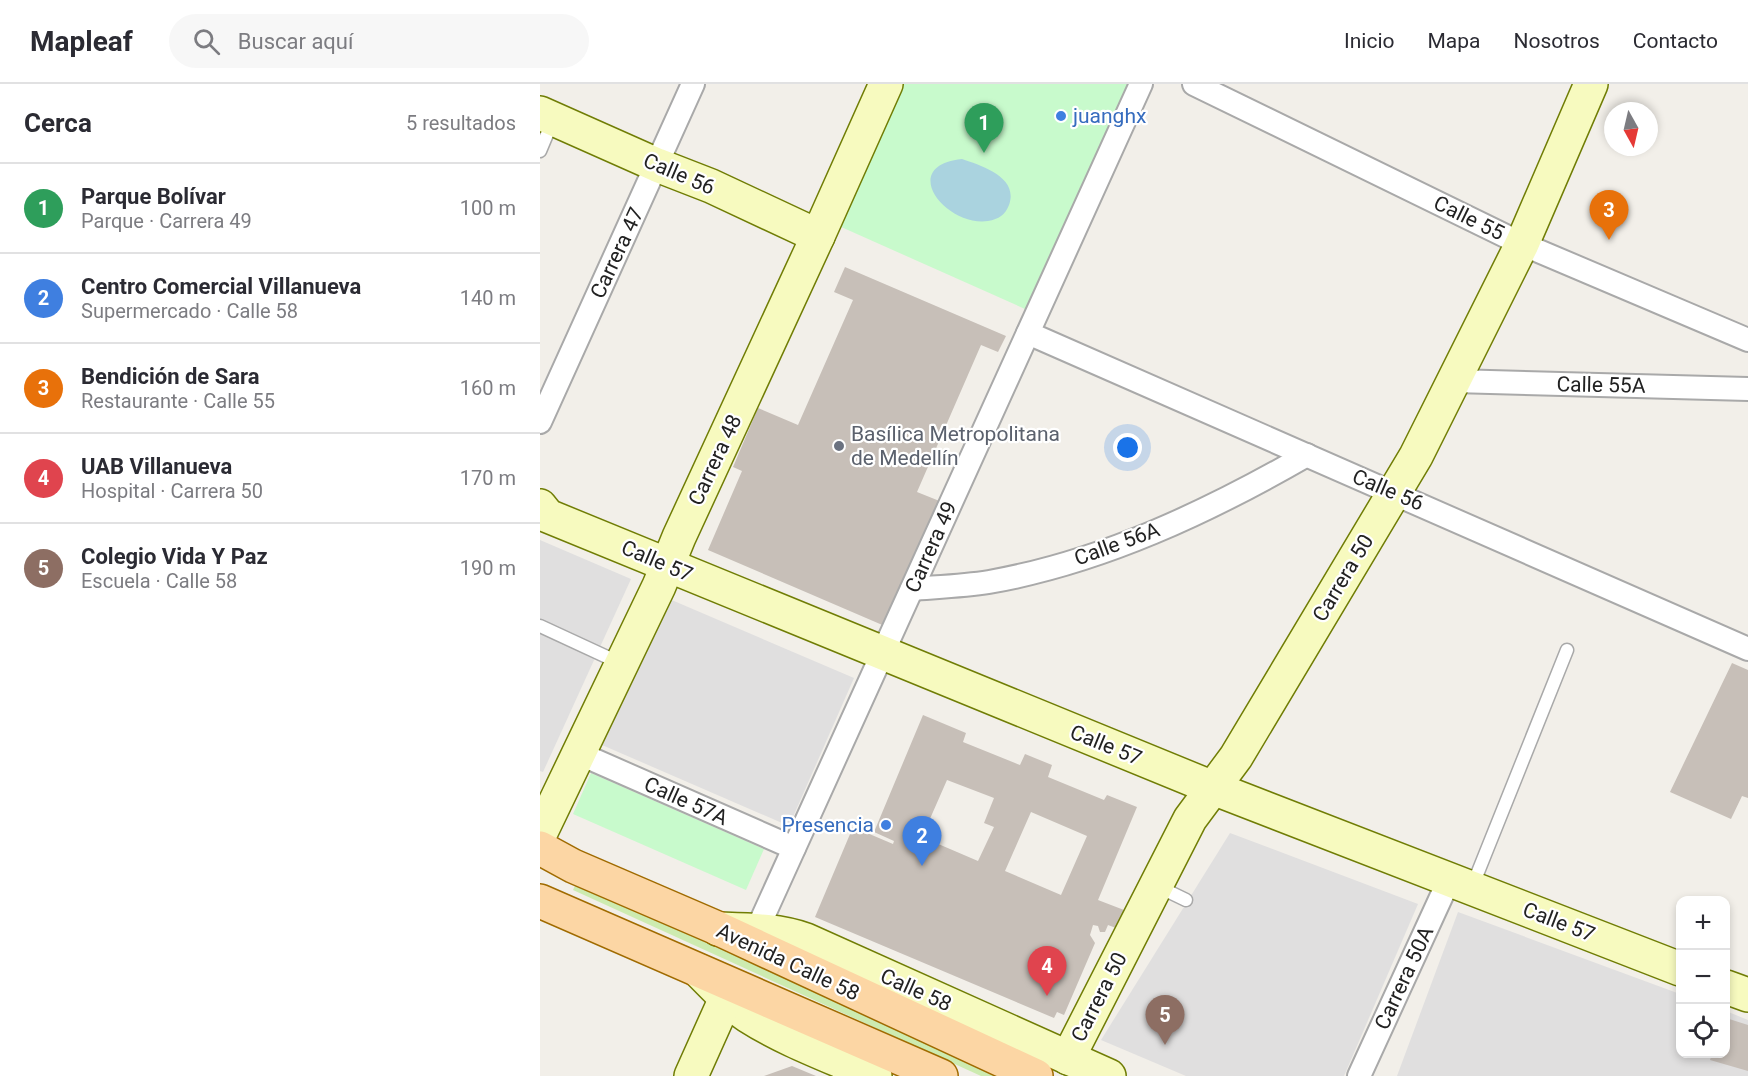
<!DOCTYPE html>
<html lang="es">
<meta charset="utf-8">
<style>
:root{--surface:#fff;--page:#f7f7f7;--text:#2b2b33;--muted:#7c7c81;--line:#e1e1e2;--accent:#d40000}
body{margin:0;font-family:Roboto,sans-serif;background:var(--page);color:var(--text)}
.controls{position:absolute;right:18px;bottom:18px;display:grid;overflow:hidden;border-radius:12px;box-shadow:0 3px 9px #0003}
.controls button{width:54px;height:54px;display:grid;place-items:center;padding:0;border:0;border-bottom:2px solid var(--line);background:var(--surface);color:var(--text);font:30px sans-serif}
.compass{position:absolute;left:1064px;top:18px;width:54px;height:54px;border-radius:50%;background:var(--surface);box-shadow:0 3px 9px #0003;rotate:172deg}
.you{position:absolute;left:588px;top:364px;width:21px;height:21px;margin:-15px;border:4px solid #fff;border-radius:50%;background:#1a73e8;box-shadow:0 0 0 9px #1a73e833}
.badge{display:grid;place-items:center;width:39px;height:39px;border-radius:50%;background:var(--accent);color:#fff;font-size:20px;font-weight:700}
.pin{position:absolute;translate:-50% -50px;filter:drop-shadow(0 2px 3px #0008)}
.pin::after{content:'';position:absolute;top:32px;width:21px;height:18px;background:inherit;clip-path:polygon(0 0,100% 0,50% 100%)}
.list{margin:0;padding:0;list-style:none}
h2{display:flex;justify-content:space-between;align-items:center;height:78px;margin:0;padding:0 24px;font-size:26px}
h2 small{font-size:20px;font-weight:400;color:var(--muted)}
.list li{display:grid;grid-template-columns:39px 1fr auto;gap:18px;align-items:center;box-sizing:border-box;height:90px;padding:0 24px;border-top:2px solid var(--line)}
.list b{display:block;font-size:22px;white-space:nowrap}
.list p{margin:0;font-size:20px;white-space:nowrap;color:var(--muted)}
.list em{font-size:20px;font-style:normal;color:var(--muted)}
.icon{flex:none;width:33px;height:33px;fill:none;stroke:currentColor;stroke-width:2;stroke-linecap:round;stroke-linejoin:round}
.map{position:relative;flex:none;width:1208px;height:992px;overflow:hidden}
header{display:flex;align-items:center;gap:36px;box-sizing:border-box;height:84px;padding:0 30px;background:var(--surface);border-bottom:2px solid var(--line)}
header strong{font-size:28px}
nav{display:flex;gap:33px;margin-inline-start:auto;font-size:21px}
.search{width:420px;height:54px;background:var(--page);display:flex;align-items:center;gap:15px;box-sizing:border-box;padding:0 21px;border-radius:33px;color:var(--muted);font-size:22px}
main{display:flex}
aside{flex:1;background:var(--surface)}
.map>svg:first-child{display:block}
</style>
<header>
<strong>Mapleaf</strong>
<div class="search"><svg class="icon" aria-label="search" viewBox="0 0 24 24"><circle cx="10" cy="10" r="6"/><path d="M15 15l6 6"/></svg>Buscar aquí</div>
<nav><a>Inicio</a><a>Mapa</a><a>Nosotros</a><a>Contacto</a></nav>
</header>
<main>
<aside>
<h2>Cerca<small>5 resultados</small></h2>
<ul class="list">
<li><span class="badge" style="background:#2e9e5b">1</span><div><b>Parque Bolívar</b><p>Parque · Carrera 49</p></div><em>100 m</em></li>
<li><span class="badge" style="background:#3f7fe0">2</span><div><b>Centro Comercial Villanueva</b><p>Supermercado · Calle 58</p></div><em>140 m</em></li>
<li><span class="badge" style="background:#e8710a">3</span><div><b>Bendición de Sara</b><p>Restaurante · Calle 55</p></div><em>160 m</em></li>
<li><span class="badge" style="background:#e0444e">4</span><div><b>UAB Villanueva</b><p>Hospital · Carrera 50</p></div><em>170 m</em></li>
<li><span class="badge" style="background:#8d6e63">5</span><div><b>Colegio Vida Y Paz</b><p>Escuela · Calle 58</p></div><em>190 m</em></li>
</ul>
</aside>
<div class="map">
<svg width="1208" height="992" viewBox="0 0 1208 992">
<rect width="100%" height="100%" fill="#f2efe9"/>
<g fill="#e0dfdf">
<polygon points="0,456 91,495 3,688 0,687"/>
<polygon points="127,514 314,594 249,742 62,661"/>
<polygon points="690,749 878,820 804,992 646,992 561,956"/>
<polygon points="918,828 1140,910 1140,970 1186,970 1186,927 1208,936 1208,992 857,992"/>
</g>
<polygon fill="#cdebb0" points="40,791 474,992 441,992 33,806"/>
<g fill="#c8facc">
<polygon points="353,0 597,0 494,229 290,138"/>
<polygon points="51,689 224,765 206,806 33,730"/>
</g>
<path fill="#aad3df" d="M 422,75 C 442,82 479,93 469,121 C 465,131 459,135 448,137 C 406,143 357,82 422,75 Z"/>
<g fill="#c7bfb8" fill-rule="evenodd">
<polygon points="305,183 466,252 458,268 441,261 377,408 402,418 347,543 168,466 202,387 193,383 218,324 258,341 313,216 294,208"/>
<polygon points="1192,579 1208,586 1208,714 1202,712 1191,735 1130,708"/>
<path d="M 383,631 L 426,649 L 423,658 L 480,681 L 485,670 L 512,681 L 508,693 L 564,716 L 567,711 L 597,723 L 558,816 L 584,826 L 576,844 L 568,841 L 565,848 L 560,848 L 558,842 L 553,841 L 550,851 L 555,859 L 524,931 L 517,928 L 514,934 L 275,833 L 313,743 L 353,760 L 354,757 L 334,748 ZM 407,696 L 454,714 L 444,739 L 454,743 L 438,777 L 382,753 ZM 491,728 L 547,752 L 521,811 L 465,787 Z"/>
<polygon points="1186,934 1208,941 1208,987 1170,976 1172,970 1186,970"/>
<polygon points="252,982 276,992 224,992"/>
</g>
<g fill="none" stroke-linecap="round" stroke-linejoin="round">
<g stroke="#a9a9a9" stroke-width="15">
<g id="lane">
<polyline points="0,67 13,36"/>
<polyline points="0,542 80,579"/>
<polyline points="617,802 646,816"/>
<polyline points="932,803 1027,566"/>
</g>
</g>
<g stroke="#a9a9a9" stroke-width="26">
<g id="street">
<polyline points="654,0 982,160 1208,256"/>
<polyline points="488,249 1208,565"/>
<polyline points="914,297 1208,305"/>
<polyline points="0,338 153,0"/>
<path d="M 372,505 C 397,503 424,502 449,498 C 562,478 668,428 767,371"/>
<polyline points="38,669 254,764"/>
<polyline points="211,859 601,0"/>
<polyline points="819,992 909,796"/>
</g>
</g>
<g stroke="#707d05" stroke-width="36">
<g id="secondary">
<polyline points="0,29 117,81 171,102 278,152"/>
<polyline points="0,422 8,432 673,704 1140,885"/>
<polyline points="0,750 119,502 139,453 278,152 346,0"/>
<path d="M 178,845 C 209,846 238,846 266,856 L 569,992"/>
<path d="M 159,887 C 175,903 190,920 208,932 C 247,957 293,973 335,992"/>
<polyline points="1186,903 1208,911"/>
<polyline points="528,974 650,735 696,673 876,372 982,160 1051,0"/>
<polyline points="151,992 186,914"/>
</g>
</g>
<g stroke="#a06b00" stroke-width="36">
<g id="primary">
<polyline points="0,764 33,782 177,844 496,992"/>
<polyline points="0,817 401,992"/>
</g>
</g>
<use href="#lane" stroke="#fff" stroke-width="12"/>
<use href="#street" stroke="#fff" stroke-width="22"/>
<use href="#secondary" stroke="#f7fabf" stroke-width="33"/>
<use href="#primary" stroke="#fcd6a4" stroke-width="33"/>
</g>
<g fill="#3f7fe0" stroke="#fff" stroke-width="2">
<circle cx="521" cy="32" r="6"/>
<circle cx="346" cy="741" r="6"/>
</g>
<circle fill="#6b7280" stroke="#fff" stroke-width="2" cx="299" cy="362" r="6"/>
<g text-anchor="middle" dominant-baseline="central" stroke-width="4.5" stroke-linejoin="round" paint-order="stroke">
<g font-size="21" fill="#366cbe" stroke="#fff" text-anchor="start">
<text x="533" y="32">juanghx</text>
<text x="334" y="741" text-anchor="end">Presencia</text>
</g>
<g font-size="21" fill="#222" stroke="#fff">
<text transform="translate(139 90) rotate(23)">Calle 56</text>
<text transform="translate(929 134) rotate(26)">Calle 55</text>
<text transform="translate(77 169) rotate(-65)">Carrera 47</text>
<text transform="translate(1061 301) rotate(1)">Calle 55A</text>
<text transform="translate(175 376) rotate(-65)">Carrera 48</text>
<text transform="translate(848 406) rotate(23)">Calle 56</text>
<text transform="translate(577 460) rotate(-20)">Calle 56A</text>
<text transform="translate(391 463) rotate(-66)">Carrera 49</text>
<text transform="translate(117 477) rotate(23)">Calle 57</text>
<text transform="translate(803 494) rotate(-59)">Carrera 50</text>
<text transform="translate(566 661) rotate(22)">Calle 57</text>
<text transform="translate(146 717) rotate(24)">Calle 57A</text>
<text transform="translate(1019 838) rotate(21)">Calle 57</text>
<text transform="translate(248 878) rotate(25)">Avenida Calle 58</text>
<text transform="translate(864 894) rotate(-65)">Carrera 50A</text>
<text transform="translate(376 906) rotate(24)">Calle 58</text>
<text transform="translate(559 913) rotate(-63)">Carrera 50</text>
</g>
<g font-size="21" fill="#5b616d" stroke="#fff" text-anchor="start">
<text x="311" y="350">Basílica Metropolitana<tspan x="311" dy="24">de Medellín</tspan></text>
</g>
</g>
</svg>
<div class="controls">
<button>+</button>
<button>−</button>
<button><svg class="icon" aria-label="locate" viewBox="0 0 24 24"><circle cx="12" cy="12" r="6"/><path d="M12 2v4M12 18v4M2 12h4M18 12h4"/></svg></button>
</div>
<svg class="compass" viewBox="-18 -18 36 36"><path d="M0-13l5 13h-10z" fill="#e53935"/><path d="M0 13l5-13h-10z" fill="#7c7c81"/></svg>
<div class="you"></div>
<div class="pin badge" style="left:444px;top:69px;background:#2e9e5b">1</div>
<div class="pin badge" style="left:382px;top:782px;background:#3f7fe0">2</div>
<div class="pin badge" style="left:1069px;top:156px;background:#e8710a">3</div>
<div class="pin badge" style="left:507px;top:912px;background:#e0444e">4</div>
<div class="pin badge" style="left:625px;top:961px;background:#8d6e63">5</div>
</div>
</main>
